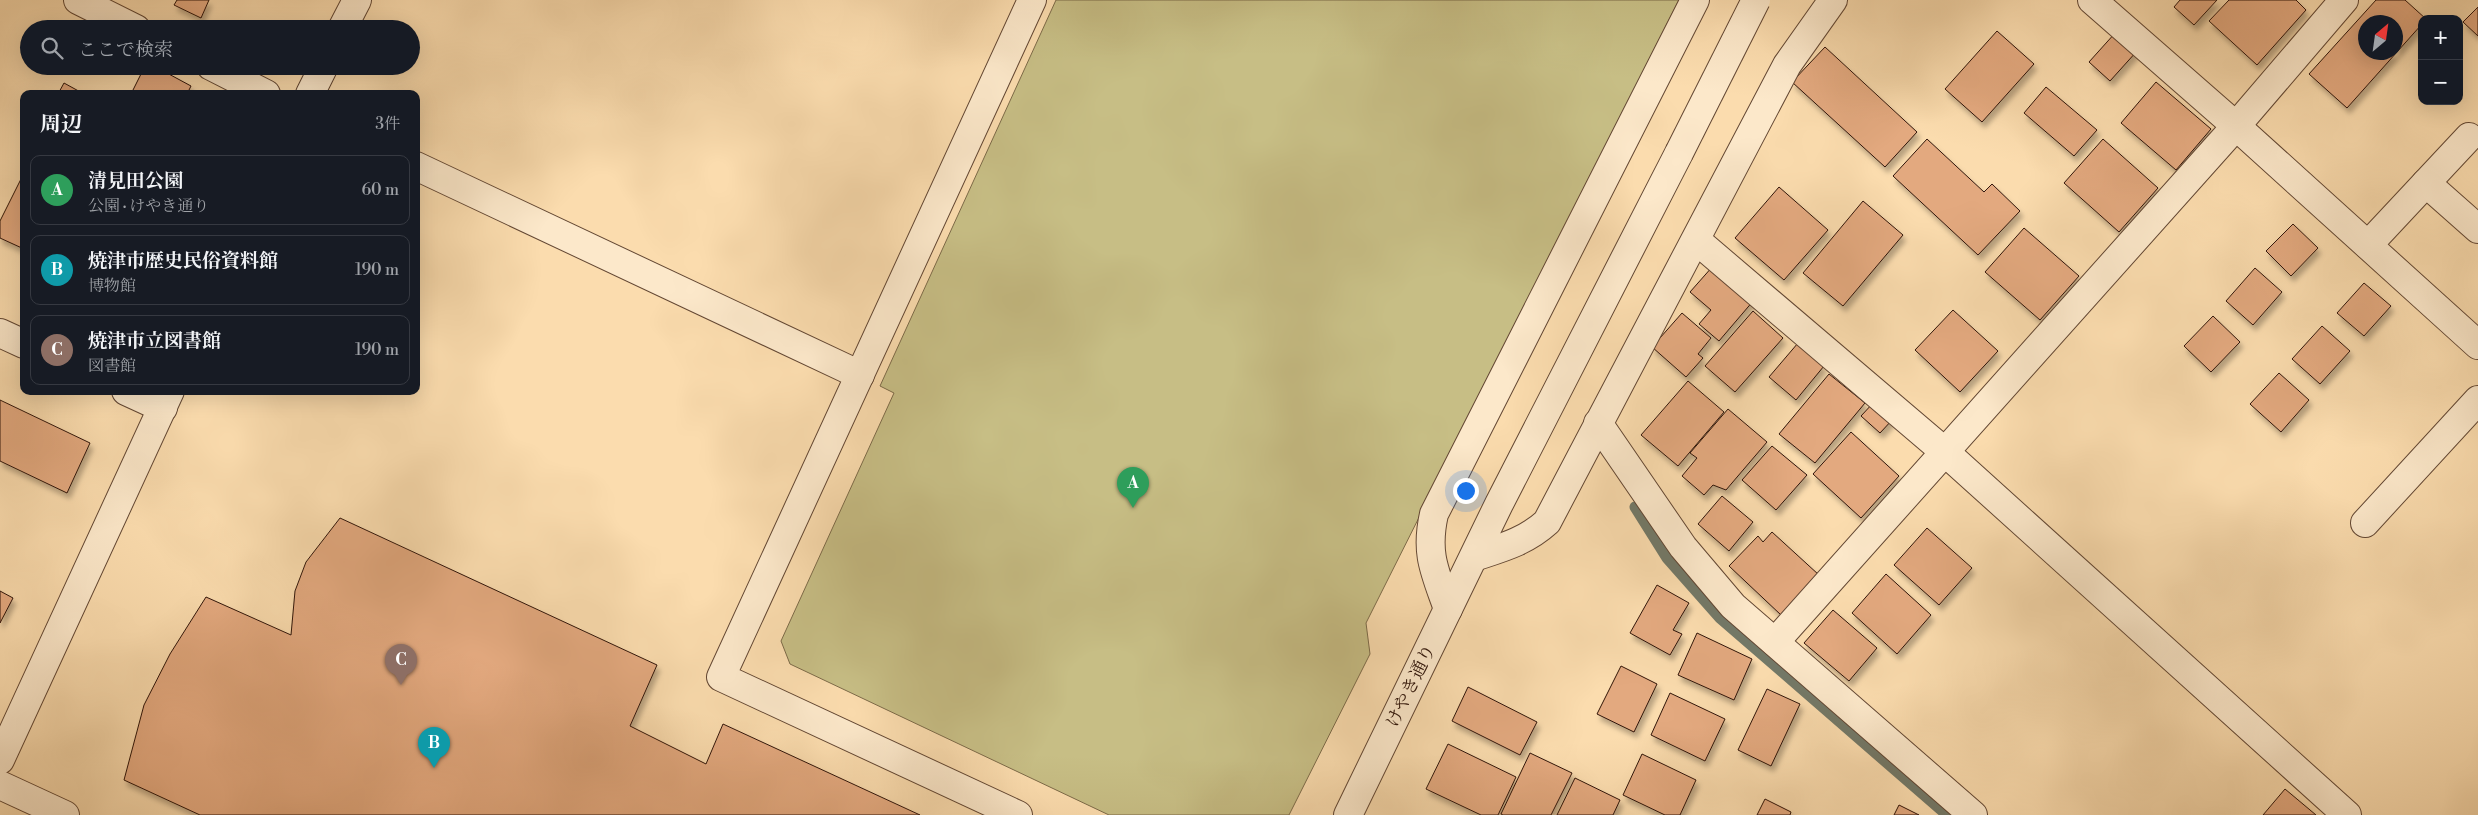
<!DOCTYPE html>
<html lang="ja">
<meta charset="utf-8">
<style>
:root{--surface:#171b24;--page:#20242c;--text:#f1f3f6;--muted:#9ea1a6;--line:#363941;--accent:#db2777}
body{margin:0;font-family:"Libre Bodoni","Noto Serif JP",serif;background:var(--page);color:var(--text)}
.controls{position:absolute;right:15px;top:15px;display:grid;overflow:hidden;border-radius:10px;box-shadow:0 5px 20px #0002}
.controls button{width:45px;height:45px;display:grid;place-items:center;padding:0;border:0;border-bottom:1px solid var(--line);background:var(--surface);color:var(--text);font:25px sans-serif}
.compass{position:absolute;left:2358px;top:15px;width:45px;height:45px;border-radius:50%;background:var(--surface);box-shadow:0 5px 20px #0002;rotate:29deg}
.you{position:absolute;left:1465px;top:490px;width:18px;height:18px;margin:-12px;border:4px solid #fff;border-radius:50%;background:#1a73e8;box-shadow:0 0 0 8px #1a73e833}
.badge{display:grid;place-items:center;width:32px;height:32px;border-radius:50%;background:var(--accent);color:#fff;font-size:16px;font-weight:700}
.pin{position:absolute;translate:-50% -41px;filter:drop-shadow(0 1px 2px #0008)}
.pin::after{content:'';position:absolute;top:26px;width:18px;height:15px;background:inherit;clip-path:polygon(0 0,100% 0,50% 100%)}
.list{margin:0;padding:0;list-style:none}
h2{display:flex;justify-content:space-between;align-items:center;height:65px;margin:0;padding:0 20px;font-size:21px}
h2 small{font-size:16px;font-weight:400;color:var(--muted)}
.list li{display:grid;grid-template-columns:32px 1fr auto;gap:15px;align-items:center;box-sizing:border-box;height:70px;margin:0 10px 10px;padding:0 10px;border:1px solid var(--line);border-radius:10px}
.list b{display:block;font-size:19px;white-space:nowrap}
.list p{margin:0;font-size:16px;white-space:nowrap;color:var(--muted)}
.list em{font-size:16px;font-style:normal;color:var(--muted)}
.icon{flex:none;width:28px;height:28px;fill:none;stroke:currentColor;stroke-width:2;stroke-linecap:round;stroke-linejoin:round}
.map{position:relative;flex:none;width:2478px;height:815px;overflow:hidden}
.search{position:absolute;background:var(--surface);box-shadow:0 5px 20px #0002;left:20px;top:20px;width:400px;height:55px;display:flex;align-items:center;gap:12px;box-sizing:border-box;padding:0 18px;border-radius:28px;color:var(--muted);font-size:19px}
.panel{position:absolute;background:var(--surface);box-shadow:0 5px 20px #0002;left:20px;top:90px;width:400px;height:305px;border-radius:10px}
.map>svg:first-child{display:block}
</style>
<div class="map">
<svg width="2478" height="815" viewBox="0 0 2478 815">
<defs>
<filter id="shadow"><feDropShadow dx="3" dy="5.5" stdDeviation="2.5" flood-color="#0004"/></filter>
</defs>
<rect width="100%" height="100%" fill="#fbdcae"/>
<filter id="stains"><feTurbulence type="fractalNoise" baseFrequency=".004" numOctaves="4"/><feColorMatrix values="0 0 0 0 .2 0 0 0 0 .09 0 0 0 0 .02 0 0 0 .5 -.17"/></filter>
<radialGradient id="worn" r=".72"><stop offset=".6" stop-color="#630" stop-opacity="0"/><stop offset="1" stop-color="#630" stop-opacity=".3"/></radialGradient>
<polygon fill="#c7be85" stroke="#7c6a48" points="1056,0 1679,0 1366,623 1370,654 1289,815 1109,815 790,664 781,641 894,393 880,386"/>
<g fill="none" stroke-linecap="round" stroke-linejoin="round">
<polyline stroke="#737968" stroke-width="11" points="1635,507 1667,558 1720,618 1947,815"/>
</g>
<g fill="#e3a97f" stroke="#30150a" fill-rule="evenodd" filter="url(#shadow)">
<polygon points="177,0 209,0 201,18 174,5"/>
<polygon points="2180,0 2217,0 2194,25 2174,7"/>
<polygon points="2229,0 2296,0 2306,10 2257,65 2209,21"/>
<path d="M 2376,0 L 2405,0 L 2426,19 L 2422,19 L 2422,24 L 2347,108 L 2309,74 ZM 2366,22 L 2396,22 L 2396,52 L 2366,52 Z"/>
<polygon points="2478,7 2478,36 2463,22"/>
<polygon points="1997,31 2034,64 1982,122 1945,89"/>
<polygon points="2116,32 2137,51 2110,81 2089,62"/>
<polygon points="1825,47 1917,132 1885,167 1792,82"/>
<polygon points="145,66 154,66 191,86 187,94 131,94"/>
<polygon points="2156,82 2211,129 2176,170 2121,123"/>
<polygon points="64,83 84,94 58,94"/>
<polygon points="2046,87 2097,130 2074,156 2024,113"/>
<polygon points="1927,139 1984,192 1992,184 2020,211 1978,255 1893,176"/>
<polygon points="2103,139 2158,188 2119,232 2064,183"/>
<polygon points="24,173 24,249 0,238 0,221"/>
<polygon points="1779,187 1828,230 1784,280 1735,238"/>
<polygon points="1863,201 1903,235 1843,306 1803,273"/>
<polygon points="2293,224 2318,248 2291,276 2266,251"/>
<polygon points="2024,228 2079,276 2040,320 1985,272"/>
<polygon points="1713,266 1754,300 1719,341 1699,324 1711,310 1690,292"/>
<polygon points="2255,268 2282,292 2253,325 2226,301"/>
<polygon points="2364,283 2391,306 2364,336 2337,313"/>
<polygon points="1953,310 1998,351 1960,392 1915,350"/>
<polygon points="1753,311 1783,338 1735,392 1705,366"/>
<polygon points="1682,313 1711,338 1698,354 1703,358 1686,377 1652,347"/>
<polygon points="2213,316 2240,342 2211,372 2184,346"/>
<polygon points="2322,326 2350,351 2320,384 2292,359"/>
<polygon points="1798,343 1824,366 1796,400 1769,377"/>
<polygon points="2279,373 2309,400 2281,432 2250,404"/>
<polygon points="1829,374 1865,403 1815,463 1779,434"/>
<polygon points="1688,381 1724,412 1678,466 1641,435"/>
<polygon points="0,400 90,443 67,493 0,461"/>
<polygon points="1874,402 1893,419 1880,433 1861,416"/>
<polygon points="1728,409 1767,442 1726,490 1713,485 1704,495 1682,476 1697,458 1690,453"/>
<polygon points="1851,432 1899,476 1861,518 1813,474"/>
<polygon points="1772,446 1807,475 1776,510 1742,480"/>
<polygon points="1722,496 1753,522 1729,551 1698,524"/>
<polygon points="340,518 657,665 630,726 706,764 723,724 920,815 200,815 124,780 144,705 170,654 206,597 291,635 295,591 306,562"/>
<polygon points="1927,528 1972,568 1939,605 1894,565"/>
<polygon points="1772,532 1819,575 1781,615 1729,566 1758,536 1763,542"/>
<polygon points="1886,574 1931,615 1897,654 1852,613"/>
<polygon points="1657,585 1689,603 1673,630 1682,634 1670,655 1630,633"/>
<polygon points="0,591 13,598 0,623"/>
<polygon points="1833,610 1877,648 1849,681 1804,643"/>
<polygon points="1697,633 1752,659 1734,700 1678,675"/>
<polygon points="1621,666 1657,684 1634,732 1597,714"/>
<polygon points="1468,687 1537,722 1520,755 1452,721"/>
<polygon points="1767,689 1800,704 1771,766 1738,750"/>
<polygon points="1670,693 1725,719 1705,761 1651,735"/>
<polygon points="1448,744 1516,777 1498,815 1481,815 1426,789"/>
<polygon points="1530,753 1572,773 1551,815 1503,815 1501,814"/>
<polygon points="1642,754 1696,780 1680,815 1665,815 1623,795"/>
<polygon points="1575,778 1620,800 1613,815 1557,815"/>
<polygon points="2285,789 2316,815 2263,815"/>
<polygon points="1765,799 1791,812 1790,815 1757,815"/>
<polygon points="1899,805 1919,815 1894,815"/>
</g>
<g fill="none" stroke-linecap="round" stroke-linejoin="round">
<g stroke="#634733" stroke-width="30">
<g id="minor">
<polyline points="78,0 136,29"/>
<polyline points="2092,0 2236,126 2478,345"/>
<polyline points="342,29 357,0"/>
<polyline points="211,66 266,94"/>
<polyline points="310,94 324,66"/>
<polyline points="416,166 860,375"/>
<polyline points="2426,183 2478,229"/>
<polyline points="1696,240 1945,452 2347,815"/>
<polyline points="2368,245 2469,137"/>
<polyline points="0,333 24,344"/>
<polyline points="126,391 163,408"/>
<polyline points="1598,423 1683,547 1733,606 1973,815"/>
<polyline points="2365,523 2478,400"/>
<path d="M 1474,557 C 1501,548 1525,542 1547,522 L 1787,65 L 1833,0"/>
<path d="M 1448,609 C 1435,572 1425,554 1434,514 L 1695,0"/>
<polyline points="1775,642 2236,126 2344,0"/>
<polyline points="0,760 170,391"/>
<polyline points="0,785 65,815"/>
<polyline points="1018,815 721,677 1032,0"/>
</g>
</g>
<g stroke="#634733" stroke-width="30">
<polyline id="tertiary" points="1348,815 1499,504 1679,153"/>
</g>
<use href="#minor" stroke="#fce8ca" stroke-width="28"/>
<use href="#tertiary" stroke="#fce8ca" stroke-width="28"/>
<g stroke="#634733" stroke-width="30" stroke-linecap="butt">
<polyline id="tertiary-bridge" points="1679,153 1756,0"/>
</g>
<use href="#tertiary-bridge" stroke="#fce8ca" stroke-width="28"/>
</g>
<g text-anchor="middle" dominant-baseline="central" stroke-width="4" stroke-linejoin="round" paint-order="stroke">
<g font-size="18" fill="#30150a" stroke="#fce8ca">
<text transform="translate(1411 686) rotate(-64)">けやき通り</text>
</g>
</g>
<rect width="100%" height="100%" filter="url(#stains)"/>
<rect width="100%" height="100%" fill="url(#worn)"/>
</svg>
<div class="controls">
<button>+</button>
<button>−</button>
</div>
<svg class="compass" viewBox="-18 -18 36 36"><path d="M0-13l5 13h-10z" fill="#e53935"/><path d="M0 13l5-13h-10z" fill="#9ea1a6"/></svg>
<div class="you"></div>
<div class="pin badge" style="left:1133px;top:508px;background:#2e9e5b">A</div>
<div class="pin badge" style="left:434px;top:768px;background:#0f9aa8">B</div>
<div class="pin badge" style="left:401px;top:685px;background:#8d6e63">C</div>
<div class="search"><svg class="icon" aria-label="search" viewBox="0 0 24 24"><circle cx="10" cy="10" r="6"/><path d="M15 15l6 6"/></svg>ここで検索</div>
<section class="panel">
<h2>周辺<small>3件</small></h2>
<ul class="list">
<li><span class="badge" style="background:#2e9e5b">A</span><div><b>清見田公園</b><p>公園 · けやき通り</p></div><em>60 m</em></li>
<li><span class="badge" style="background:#0f9aa8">B</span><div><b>焼津市歴史民俗資料館</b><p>博物館</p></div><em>190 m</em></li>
<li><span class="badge" style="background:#8d6e63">C</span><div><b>焼津市立図書館</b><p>図書館</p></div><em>190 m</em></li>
</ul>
</section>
</div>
